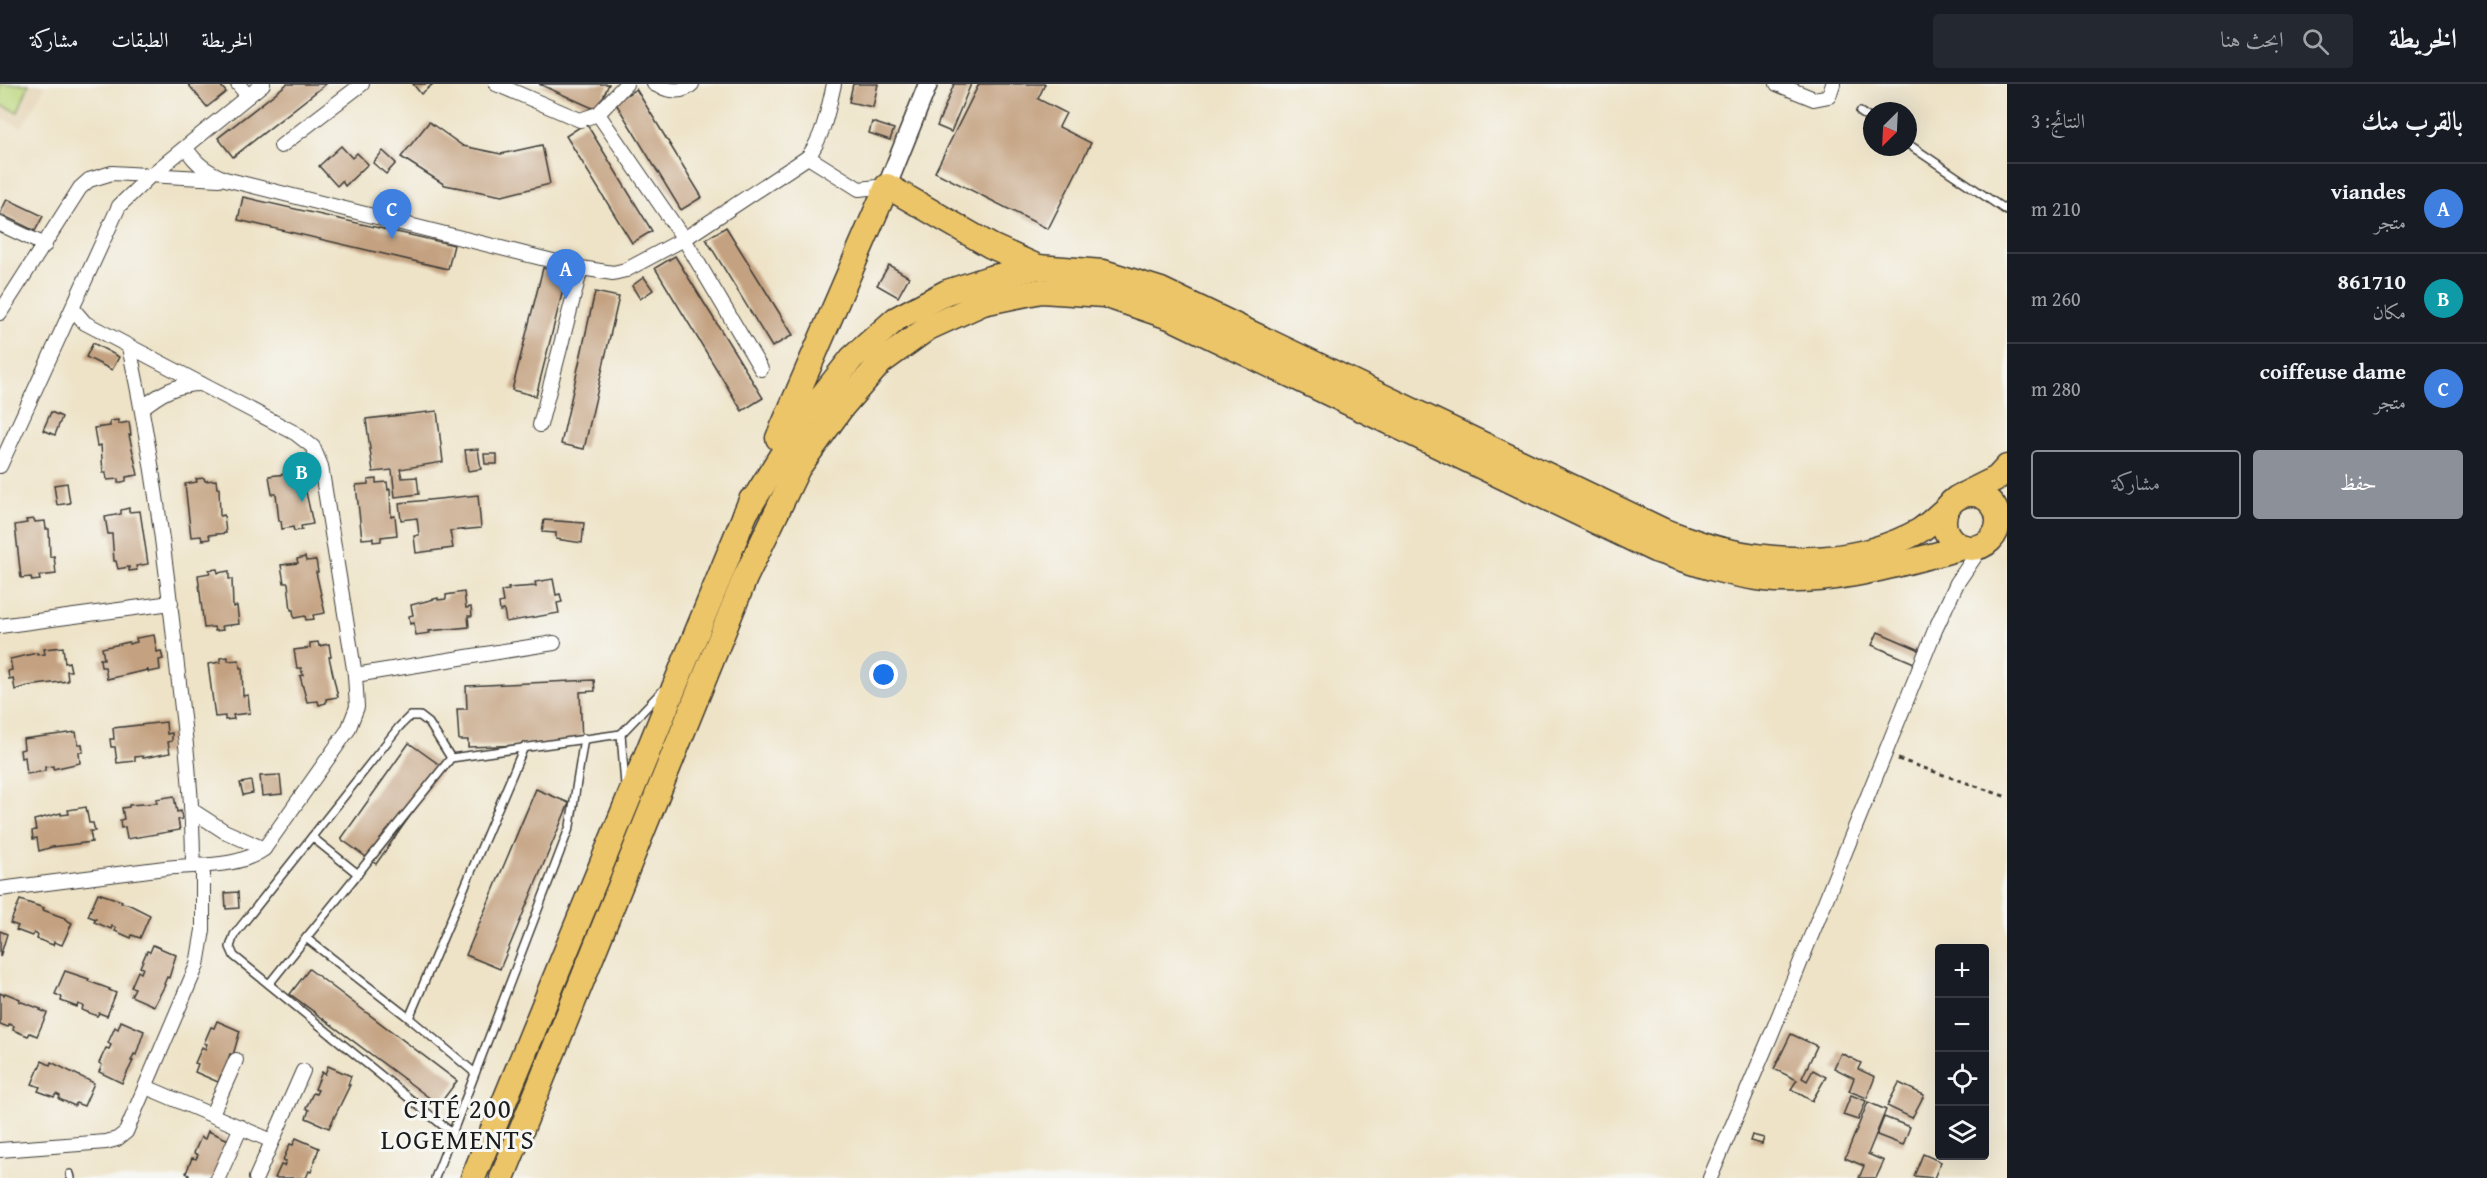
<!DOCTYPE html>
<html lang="ar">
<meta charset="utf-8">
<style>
:root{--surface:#171b24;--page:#242831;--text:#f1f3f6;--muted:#9ea1a6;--line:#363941;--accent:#8c9099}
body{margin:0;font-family:"Gentium Book Plus",Amiri,serif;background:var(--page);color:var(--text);direction:rtl}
.controls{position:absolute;right:18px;bottom:18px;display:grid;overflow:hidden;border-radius:6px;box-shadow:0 6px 24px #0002}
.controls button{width:54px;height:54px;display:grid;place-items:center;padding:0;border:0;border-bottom:2px solid var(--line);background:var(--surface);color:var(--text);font:30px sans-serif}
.compass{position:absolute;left:1863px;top:18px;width:54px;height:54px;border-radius:50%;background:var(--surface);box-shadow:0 6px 24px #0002;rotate:204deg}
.you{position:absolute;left:884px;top:591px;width:21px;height:21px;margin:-15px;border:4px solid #fff;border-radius:50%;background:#1a73e8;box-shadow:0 0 0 9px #1a73e833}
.badge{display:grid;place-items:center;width:39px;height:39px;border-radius:50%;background:var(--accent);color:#fff;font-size:20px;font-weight:700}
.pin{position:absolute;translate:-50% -50px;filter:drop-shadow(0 2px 3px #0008)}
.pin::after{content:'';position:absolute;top:32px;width:21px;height:18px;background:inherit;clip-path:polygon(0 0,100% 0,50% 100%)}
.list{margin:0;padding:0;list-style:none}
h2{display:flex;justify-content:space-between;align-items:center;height:78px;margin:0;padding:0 24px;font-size:26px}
h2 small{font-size:20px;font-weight:400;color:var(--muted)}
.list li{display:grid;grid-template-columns:39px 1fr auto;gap:18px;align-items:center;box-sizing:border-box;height:90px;padding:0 24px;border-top:2px solid var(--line)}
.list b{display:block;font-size:22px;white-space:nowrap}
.list p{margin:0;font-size:20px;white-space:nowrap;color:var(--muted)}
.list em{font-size:20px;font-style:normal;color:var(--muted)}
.actions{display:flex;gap:12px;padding:18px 24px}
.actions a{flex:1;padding:14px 0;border:2px solid var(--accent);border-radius:6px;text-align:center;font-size:21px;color:var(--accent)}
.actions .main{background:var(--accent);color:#fff}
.icon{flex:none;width:33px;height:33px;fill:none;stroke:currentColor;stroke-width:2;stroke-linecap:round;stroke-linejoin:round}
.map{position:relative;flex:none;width:2007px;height:1094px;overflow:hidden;direction:ltr}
header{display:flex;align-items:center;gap:36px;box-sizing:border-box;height:84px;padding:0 30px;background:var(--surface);border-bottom:2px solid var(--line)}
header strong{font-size:28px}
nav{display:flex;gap:33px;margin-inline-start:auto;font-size:21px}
.search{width:420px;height:54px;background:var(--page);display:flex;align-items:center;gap:15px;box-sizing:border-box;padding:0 21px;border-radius:6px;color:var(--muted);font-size:22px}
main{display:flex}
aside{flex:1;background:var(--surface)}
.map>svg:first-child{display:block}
</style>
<header>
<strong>الخريطة</strong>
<div class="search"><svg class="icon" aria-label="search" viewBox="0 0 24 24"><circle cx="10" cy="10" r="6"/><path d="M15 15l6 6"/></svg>ابحث هنا</div>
<nav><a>الخريطة</a><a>الطبقات</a><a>مشاركة</a></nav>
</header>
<main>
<aside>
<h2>بالقرب منك<small>النتائج: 3</small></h2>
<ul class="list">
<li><span class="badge" style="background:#3f7fe0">A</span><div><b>viandes</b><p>متجر</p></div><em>210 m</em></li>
<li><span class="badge" style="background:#0f9aa8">B</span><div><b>861710</b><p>مكان</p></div><em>260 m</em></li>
<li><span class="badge" style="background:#3f7fe0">C</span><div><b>coiffeuse dame</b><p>متجر</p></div><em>280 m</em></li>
</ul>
<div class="actions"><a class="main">حفظ</a><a>مشاركة</a></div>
</aside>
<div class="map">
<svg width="2007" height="1094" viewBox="0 0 2007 1094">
<rect width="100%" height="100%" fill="#f6f6f2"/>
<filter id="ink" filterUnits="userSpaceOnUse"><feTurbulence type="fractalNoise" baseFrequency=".0167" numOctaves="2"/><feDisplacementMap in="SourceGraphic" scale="12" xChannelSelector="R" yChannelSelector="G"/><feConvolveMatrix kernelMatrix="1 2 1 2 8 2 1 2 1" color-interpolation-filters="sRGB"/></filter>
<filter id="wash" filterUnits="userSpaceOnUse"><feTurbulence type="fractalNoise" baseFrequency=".008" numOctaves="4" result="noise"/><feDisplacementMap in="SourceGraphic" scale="24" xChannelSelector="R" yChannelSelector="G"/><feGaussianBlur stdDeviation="1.35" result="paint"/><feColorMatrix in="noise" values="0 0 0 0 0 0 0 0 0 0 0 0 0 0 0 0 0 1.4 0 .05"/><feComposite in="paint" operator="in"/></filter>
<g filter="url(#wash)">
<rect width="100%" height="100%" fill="#eee3c7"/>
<polygon fill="#e5d5b7" points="0,0 46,0 22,43 0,34"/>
<polygon fill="#bcd77d" stroke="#6c7a4c" stroke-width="1.5" points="0,0 29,0 18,28 0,21"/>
<g id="blocks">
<g fill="#c4a281">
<polygon points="188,0 219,0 226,8 207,23"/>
<polygon points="287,0 326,0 233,73 218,54"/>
<polygon points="413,0 433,0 421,10"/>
<polygon points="539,0 609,0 597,26"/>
<polygon points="853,0 878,0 873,23 849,18"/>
<polygon points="954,0 971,0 951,48 937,42"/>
<polygon points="979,0 1045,0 1038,15 1066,29 1059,43 1091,59 1048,145 935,88"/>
<polygon points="636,5 702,113 681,126 615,18"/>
<polygon points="429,38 463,62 501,70 542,61 550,100 502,112 445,101 401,73"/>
<polygon points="872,38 894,45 890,56 869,49"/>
<polygon points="586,39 652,147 632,159 566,52"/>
<polygon points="341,62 352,74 357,69 368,80 345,102 342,97 337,102 319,82"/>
<polygon points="383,67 396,79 386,90 373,79"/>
<polygon points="243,113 454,161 448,185 238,136"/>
<polygon points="7,115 43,132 35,147 0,130"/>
<polygon points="726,143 793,251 772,263 706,155"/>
<polygon points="675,172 763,314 742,327 655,184"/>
<polygon points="889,181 909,193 898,213 877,201"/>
<polygon points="543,184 567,190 536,312 512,306"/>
<polygon points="644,193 653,206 640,215 632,202"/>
<polygon points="595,208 619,213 584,365 561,360"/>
<polygon points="93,259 119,273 112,286 86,273"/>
<polygon points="437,327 443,378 400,385 402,394 417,393 419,410 395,413 392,386 373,388 366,335"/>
<polygon points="51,328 62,333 55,351 43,346"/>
<polygon points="118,336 118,340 129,338 131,351 129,351 138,391 126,393 126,397 118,399 118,395 107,396 106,389 103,389 101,361 97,362 94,344 110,342 110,337"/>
<polygon points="478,365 481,385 468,387 465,366"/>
<polygon points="484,370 497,370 497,380 485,380"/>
<polygon points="293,384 294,389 304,387 304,399 313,440 301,442 302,446 294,447 293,443 282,445 281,437 279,437 276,410 272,410 269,392 286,390 285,386"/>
<polygon points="204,394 205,397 216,396 217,404 219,404 220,432 224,431 226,449 209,451 210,455 202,456 201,452 191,453 185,400 197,398 196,395"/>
<polygon points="376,395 376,399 387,398 388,406 390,405 391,433 395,432 397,451 381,453 381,457 373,458 373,454 362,455 356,401 368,400 368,396"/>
<polygon points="67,399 70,419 57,421 54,401"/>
<polygon points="478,411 481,444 450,447 453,464 416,469 414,452 419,451 417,434 401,436 399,419"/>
<polygon points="129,424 129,428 140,427 148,480 136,482 137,486 129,487 129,483 118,485 116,477 114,477 112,450 108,450 105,433 121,430 121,426"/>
<polygon points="34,435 35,438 45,437 46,445 49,445 50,473 54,472 56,490 39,492 40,496 32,497 31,493 21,494 15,441 27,439 26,436"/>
<polygon points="544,436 584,439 582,459 556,455 556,449 542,448"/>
<polygon points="305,473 306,477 316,476 318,488 316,488 325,529 313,531 314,535 306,536 305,532 294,534 293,526 291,526 288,499 284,499 281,481 298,479 297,475"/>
<polygon points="217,485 218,489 229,487 229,495 232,495 233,523 237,522 239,540 222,542 223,546 215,547 214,543 204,544 198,491 210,489 209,486"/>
<polygon points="553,495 556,511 560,510 562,518 557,519 559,529 506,538 504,526 500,527 499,519 503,518 501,507 509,506 508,504 536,502 535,498"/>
<polygon points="464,508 466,524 471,523 472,532 468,532 469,543 429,547 430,549 416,551 414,539 410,540 409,532 413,531 411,521 438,514 438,516 446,515 446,511"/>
<polygon points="1878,548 1920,566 1914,579 1872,561"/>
<polygon points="154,551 157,568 161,567 163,575 159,576 160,586 148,588 148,586 107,595 105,583 101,583 100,575 104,575 102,564 129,558 129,560 137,558 136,554"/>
<polygon points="318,558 319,562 329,560 331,573 329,573 338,613 326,615 326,619 319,621 318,617 307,618 300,592 303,591 301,584 297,584 294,566 310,564 310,559"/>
<polygon points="63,563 65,579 69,578 71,587 67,587 68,597 28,602 15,606 13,594 9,595 8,587 12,586 10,575 37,569 37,571 45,570 44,565"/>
<polygon points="228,573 228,577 239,576 240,584 242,584 243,612 248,611 250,629 233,631 234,635 225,636 225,632 215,633 208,580 220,578 220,574"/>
<polygon points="594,596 595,607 580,608 582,659 468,663 468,656 459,656 457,625 467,625 466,602"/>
<polygon points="166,638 167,650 172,649 172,657 168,658 170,669 143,674 143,672 135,673 135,677 117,679 115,663 111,663 110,655 114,655 113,644"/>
<polygon points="76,648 78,660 82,660 83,668 79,668 80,679 53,685 53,682 45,683 45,687 27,690 25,673 21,674 20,666 24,665 23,655"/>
<polygon points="409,659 444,684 376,780 341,755"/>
<polygon points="280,691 282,710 262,712 260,692"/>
<polygon points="251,697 253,709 243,711 240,699"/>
<polygon points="536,705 569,719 500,885 466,871"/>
<polygon points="174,712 177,728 181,727 182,735 178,736 180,746 127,755 125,743 121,744 120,736 124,735 122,724 129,723 129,721 157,719 156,715"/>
<polygon points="86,723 89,739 93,739 95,747 90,747 92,758 52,763 39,767 37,754 33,755 32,747 36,746 34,736 61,729 61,731 69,730 68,726"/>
<polygon points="238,808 239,824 226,825 225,809"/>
<polygon points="98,809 122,817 121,819 128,820 150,831 140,854 132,851 131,854 115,847 116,844 112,842 111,845 94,838 96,835 88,832"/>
<polygon points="20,816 44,824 43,826 65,834 65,835 72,839 62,861 54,858 53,861 37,855 38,851 34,849 32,852 16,846 18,842 10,839"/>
<polygon points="0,847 7,850 0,873"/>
<polygon points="153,861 176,871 169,894 167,893 164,900 165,901 154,922 131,912 135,904 131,903 138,887 141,889 143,884 140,883 147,867 150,868"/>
<polygon points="309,885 457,997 439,1021 290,910"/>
<polygon points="65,887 89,895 88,897 110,905 109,906 116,909 107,932 99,929 97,932 82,926 83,922 78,920 77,923 61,917 62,913 55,910"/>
<polygon points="0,909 4,911 5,909 20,915 19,917 41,925 40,926 47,929 37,952 30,949 28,952 13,946 14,942 9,940 8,943 0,940"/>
<polygon points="121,937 144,947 136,971 134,970 131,977 133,977 122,999 99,988 102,981 99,979 106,964 109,965 111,961 108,959 115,943 118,945"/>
<polygon points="217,937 240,947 233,971 230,970 223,992 221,991 218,998 195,988 198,980 195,979 202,963 205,965 207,960 204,959 211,943 214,944"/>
<polygon points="1791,950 1817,962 1802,994 1807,997 1813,986 1826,993 1812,1017 1791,1005 1797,996 1774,985"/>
<polygon points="1841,969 1861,979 1858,985 1875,993 1867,1014 1849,1007 1854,994 1834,984"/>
<polygon points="42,977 50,981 51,978 94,999 84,1022 76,1019 75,1022 59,1015 60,1012 56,1010 54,1013 38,1007 40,1003 32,1000"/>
<polygon points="328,982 351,992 348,1001 350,1001 329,1044 306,1034 309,1026 306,1024 313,1009 316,1010 318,1006 315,1005 322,988 325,990"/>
<polygon points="1899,999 1924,1011 1912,1034 1887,1022"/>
<polygon points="1851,1011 1866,1017 1858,1036 1843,1031"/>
<polygon points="1868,1018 1886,1026 1868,1070 1884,1077 1876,1094 1859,1094 1864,1082 1845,1074"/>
<polygon points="1884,1033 1910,1043 1903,1061 1877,1051"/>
<polygon points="208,1047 231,1057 217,1094 188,1094 189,1091 186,1089 192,1074 196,1075 198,1071 194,1069 201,1053 205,1055"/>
<polygon points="1752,1051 1764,1054 1762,1060 1750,1057"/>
<polygon points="296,1054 319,1064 311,1088 309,1087 306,1094 275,1094 281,1081 284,1082 286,1077 283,1076 290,1060 293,1061"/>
<polygon points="1923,1070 1941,1078 1934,1094 1914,1092"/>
</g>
</g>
</g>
<g filter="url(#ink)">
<use href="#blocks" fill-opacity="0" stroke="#3c3a36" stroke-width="1.5"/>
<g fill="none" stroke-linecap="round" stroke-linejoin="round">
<g stroke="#3c3a36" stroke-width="10">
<g id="service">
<polyline points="1860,28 1872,36"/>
<polyline points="1908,60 2007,127"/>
<polyline points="451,674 429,639 420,632 410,632 399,643 234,851 230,863 234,872 452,1049"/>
<polyline points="625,701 621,650 663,606"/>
<polyline points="312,753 358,790"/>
<polyline points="306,854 409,934"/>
<polyline points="269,900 451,674 621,650"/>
<polyline points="475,989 409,934 524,663"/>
<polyline points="70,1090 71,1094"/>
<polyline points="435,1094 570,742 584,654"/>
</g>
</g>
<g stroke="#3c3a36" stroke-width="16">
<g id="minor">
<polyline points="238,0 248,12"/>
<polyline points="496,0 580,36 598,30 626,0"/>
<path d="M 654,0 C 666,6 681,11 692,0"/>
<polyline points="1777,0 1814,15 1829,12 1833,0"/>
<polyline points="598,30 684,155 761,285"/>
<polyline points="281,62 362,0"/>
<path d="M 186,64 C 196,80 207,88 225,95 L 581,184 L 613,189 L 626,186 L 684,155 L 808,73 C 824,51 828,26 834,0"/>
<polyline points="808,73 859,105 887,102"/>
<polyline points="0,140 45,161"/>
<polyline points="0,229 80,104 89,96 112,89 219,95"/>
<path d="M 129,263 C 152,368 166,475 177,582 C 185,649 193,714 193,781"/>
<path d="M 142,324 C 161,309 176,300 201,300"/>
<polyline points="540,341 581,184"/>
<polyline points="0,382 119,122 150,92 263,0"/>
<polyline points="0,542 171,519"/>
<polyline points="355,591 554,559"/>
<polyline points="193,727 224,747 264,765"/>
<path d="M 0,805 C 55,798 110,791 165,784 C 198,780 236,785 264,765 L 348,646 L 357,623 L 355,591 L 321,382 L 313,363 L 295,349 L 85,239 L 73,225"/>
<polyline points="146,1003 272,1057"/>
<polyline points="212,1030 236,976"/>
<polyline points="0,1066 106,1058 117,1055 126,1048 197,881 203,846 203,790"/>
<polyline points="218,1094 241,1043"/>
<polyline points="256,1094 303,987"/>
<polyline points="1710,1094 1771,951 1935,546 1957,499 1982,462"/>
</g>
</g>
<g stroke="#3c3a36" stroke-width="21">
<polyline id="tertiary" points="887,102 928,0"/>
</g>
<g stroke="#3c3a36" stroke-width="27">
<g id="trunk">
<polyline points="778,354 887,102 991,162 1038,183"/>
<circle cx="1971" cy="437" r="27"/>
<polyline points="1961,412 1997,394 2007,383"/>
<path d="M 745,430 L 804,335 L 852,274 L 896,235 L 947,208 L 990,194 L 1038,183 L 1103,188 L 1161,206 L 1662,446 C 1682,453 1702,461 1723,466 C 1788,481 1859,480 1919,447 C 1929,441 1938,431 1947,424"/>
<polyline points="473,1094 751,416"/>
<path d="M 502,1094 L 745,494 L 798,384 L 842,323 L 881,278 L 928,244 L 983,219 L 1041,207 L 1104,211 L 1172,234 L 1655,466 C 1691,478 1728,491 1765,495 C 1832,502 1900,480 1964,463"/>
</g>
</g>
<polyline stroke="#3c3a36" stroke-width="3" stroke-dasharray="4.5 4.5" stroke-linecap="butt" points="1898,675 2007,713"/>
<use href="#service" stroke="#fff" stroke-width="7"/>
<use href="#minor" stroke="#fff" stroke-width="14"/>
<use href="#tertiary" stroke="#fff" stroke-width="18"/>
<use href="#trunk" stroke="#edc569" stroke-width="24"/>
</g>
</g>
<g text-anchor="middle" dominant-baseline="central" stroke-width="6" stroke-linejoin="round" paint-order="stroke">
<g font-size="27" letter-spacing="1.5" fill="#1c1c1c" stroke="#f6f6f2">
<text x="458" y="1024">CITÉ 200<tspan x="458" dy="31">LOGEMENTS</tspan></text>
</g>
</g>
</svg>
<div class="controls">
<button>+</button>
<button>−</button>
<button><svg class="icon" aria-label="locate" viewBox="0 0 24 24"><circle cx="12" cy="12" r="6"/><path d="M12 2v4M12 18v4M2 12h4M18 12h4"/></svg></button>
<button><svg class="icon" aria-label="layers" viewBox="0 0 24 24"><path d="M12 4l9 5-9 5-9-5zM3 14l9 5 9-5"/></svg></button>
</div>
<svg class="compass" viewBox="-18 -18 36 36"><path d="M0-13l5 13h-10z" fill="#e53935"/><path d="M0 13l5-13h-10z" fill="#9ea1a6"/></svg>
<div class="you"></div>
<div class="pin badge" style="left:566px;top:215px;background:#3f7fe0">A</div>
<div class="pin badge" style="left:302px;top:418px;background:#0f9aa8">B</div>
<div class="pin badge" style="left:392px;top:155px;background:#3f7fe0">C</div>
</div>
</main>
